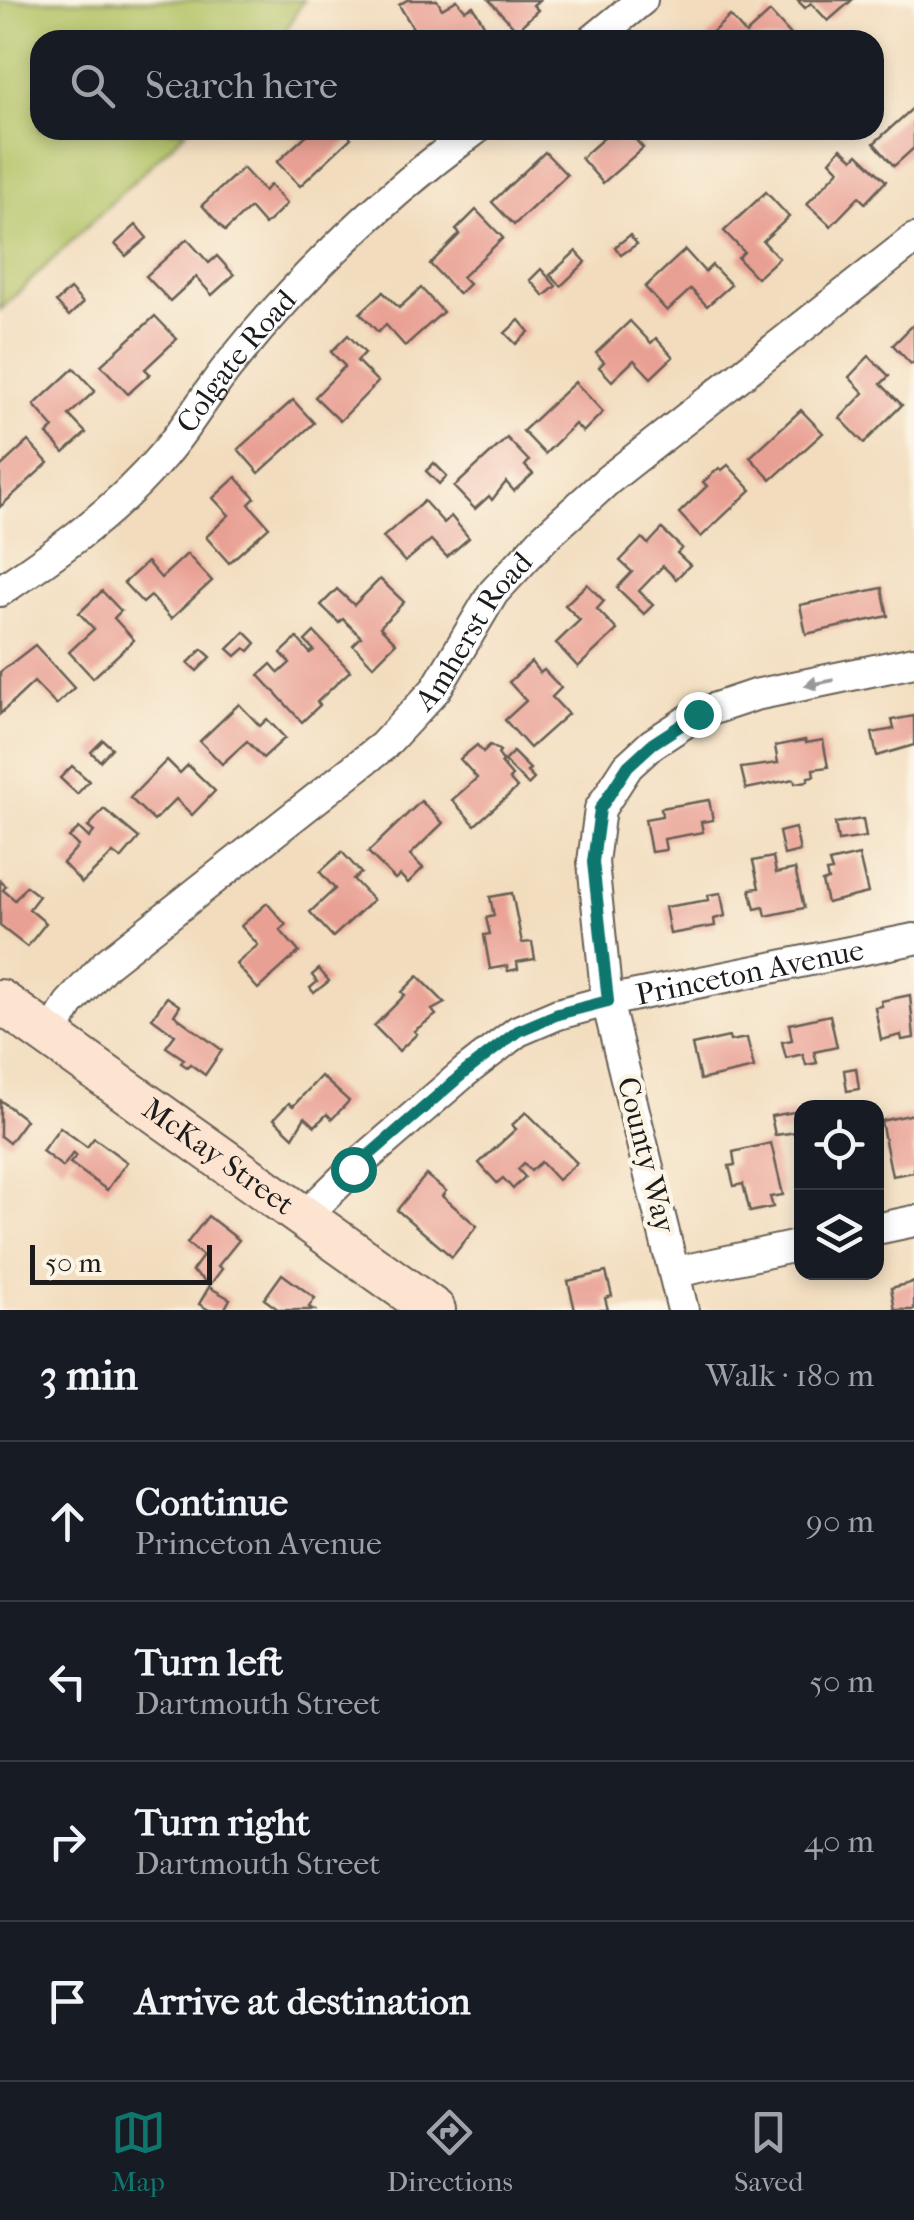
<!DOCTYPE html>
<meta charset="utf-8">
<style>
:root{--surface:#171b24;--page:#20242c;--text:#f1f3f6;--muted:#9ea1a6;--line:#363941;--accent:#0f766e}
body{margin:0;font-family:"IM FELL French Canon",serif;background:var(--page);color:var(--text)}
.controls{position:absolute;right:30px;bottom:30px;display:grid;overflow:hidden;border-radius:20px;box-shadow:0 5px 15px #0003}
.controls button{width:90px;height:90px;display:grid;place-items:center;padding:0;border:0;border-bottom:2px solid var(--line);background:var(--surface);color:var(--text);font:50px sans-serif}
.scale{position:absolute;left:30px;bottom:25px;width:182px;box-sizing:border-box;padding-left:10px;border:5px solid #1c1c1c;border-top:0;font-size:28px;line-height:35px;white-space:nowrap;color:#1c1c1c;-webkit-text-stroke:8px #fcf5e5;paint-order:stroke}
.stop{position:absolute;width:30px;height:30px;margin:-22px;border:8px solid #0f766e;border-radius:50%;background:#fff}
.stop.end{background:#0f766e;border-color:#fff;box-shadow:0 2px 10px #0008}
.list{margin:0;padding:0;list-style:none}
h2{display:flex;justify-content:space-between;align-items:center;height:130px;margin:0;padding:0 40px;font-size:42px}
h2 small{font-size:32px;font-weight:400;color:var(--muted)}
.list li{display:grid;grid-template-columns:65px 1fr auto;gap:30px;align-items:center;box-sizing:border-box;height:160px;padding:0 40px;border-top:2px solid var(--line)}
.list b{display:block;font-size:38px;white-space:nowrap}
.list p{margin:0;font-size:32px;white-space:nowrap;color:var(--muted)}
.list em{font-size:32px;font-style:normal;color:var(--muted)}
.icon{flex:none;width:55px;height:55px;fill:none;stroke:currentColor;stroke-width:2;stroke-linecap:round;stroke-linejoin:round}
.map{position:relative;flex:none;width:914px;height:1310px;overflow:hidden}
.search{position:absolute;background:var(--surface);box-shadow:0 5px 15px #0003;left:30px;right:30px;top:30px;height:110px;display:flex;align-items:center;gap:25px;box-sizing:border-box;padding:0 35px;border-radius:30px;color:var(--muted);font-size:38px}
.sheet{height:770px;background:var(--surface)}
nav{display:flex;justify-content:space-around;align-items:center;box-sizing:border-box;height:140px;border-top:2px solid var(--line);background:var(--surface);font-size:28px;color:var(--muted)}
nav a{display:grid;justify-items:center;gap:5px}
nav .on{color:var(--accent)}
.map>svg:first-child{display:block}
</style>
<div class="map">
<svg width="914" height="1310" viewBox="0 0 914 1310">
<rect width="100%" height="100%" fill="#fcf5e5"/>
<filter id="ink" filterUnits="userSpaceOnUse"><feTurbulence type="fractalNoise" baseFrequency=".01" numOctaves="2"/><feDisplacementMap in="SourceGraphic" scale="20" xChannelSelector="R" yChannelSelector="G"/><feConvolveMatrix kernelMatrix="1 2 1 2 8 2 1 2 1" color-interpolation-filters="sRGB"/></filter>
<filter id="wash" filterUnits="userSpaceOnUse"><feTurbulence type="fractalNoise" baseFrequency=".0048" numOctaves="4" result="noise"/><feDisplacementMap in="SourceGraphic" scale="40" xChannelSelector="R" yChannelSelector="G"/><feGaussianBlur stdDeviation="2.25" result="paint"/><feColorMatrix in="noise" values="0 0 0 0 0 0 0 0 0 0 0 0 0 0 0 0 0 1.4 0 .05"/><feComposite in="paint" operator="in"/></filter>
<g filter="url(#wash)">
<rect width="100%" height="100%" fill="#f2dcbd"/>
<polygon fill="#b3c366" stroke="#687041" stroke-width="2.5" points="0,0 304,0 279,40 40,40 40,130 187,130 0,310"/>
<g id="blocks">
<g fill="#e9a094">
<polygon points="407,0 437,0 442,9 457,0 465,10 473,6 493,40 420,40 399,5"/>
<polygon points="489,0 539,0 533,5 538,10 517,30"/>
<polygon points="797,0 852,0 828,21 811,3 805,8"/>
<polygon points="770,12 793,37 789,40 710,40 707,37 730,16 746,34"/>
<polygon points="914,107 914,148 894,166 874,143"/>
<polygon points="312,130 344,130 351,138 300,186 277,162"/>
<polygon points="601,130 627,130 643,148 603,183 581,158 606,136"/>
<polygon points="841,148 853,159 858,154 886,181 865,203 859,197 831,226 807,204 839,170 830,161"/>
<polygon points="545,152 567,175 514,225 492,202"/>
<polygon points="243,168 264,191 270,185 287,204 265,225 250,208 225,231 202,205"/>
<polygon points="766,192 789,217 763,241 779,258 757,278 738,258 744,252 724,231"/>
<polygon points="476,210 503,238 462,277 469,284 459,294 430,264 460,234 456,230"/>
<polygon points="136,225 147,238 126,256 115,244"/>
<polygon points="630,235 637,244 621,255 615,247"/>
<polygon points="187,239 209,263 217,256 234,275 212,295 196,277 170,301 146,276"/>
<polygon points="685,250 705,272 712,265 731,285 707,306 691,289 667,311 645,287"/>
<polygon points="576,251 586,262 561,286 550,275"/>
<polygon points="541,269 556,286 544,296 530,280"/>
<polygon points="421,288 443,312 405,346 386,325 378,332 360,313 383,292 399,308"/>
<polygon points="70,289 83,303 69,316 56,302"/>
<polygon points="155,316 177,339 145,369 150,374 128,394 101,365"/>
<polygon points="519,320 529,332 516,344 505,333"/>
<polygon points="630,321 651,343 656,338 673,357 651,378 634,360 612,381 599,367 604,362 596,353"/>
<polygon points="914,324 914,362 911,364 893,345"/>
<polygon points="348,335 365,353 357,361 378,382 340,421 315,397 345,366 331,352"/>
<polygon points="869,356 889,376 881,384 902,405 864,443 840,418 864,393 849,377"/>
<polygon points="74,368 95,391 69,415 86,433 64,453 47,434 54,428 34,405"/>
<polygon points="575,382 603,412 583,432 575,424 545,454 523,431"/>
<polygon points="293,400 314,423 259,473 238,449"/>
<polygon points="801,410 823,433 771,480 750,457"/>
<polygon points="507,438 529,461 525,466 533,474 514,491 506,482 492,500 489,496 475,509 454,487"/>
<polygon points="28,441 48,463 0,507 0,467"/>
<polygon points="434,463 447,476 439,484 426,471"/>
<polygon points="728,465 751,490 701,537 679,513 707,486 703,482 719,468 722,470"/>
<polygon points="236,477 255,498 249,504 269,527 229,563 206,537 229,515 213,498"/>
<polygon points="424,501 444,523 451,516 469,538 447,557 431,540 405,562 383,537"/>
<polygon points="662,529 682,548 677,553 690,565 676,579 663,566 639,591 653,605 644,614 617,588 632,572 620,561 642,538 648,544"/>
<polygon points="187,554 212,581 171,619 151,596 143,603 124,583 147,562 161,578"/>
<polygon points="380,579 404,602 380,627 396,643 373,666 353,645 361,637 343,619 339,623 321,605 337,589 354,605"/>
<polygon points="587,584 604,601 597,609 617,630 578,667 556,643 580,620 565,605"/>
<polygon points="882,588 888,616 806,634 800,605"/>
<polygon points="102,591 121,611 114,618 134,640 93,678 69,652 94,629 79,613"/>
<polygon points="245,632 256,643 249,651 245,648 236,656 228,649"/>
<polygon points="314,632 350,671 317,702 320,705 302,722 259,675 271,664 279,673 290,663 281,653 297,638 310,653 314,650 305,641"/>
<polygon points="35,645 74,688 56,705 34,682 0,714 0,672"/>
<polygon points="202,649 211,657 197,671 188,663"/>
<polygon points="531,662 540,673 544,670 561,688 552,697 568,714 530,748 505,720 526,701 509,682"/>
<polygon points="239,704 260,726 267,719 285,738 263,758 247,741 222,764 200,741"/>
<polygon points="914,716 914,745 877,756 872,733 894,729 892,720"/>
<polygon points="103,740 112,748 100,761 91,752"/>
<polygon points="805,740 806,743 823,740 828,767 813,769 814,776 808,777 808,781 795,783 794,779 746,789 741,768 778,763 775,746"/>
<polygon points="477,745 483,752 490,745 500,751 498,754 503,761 501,763 512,776 509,779 517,788 475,825 452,800 477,778 460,759"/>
<polygon points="513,752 530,769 527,772 534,779 528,785 504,761"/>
<polygon points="167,760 180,773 188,765 215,791 192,815 176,799 154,821 130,798"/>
<polygon points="72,766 89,781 77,794 60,778"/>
<polygon points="709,800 713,820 701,822 703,832 664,839 666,850 651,852 645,819 662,816 661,808"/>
<polygon points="421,801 443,823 410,855 423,868 408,883 400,875 395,879 368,852"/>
<polygon points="104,809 139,838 121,859 113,853 82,883 63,863 78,846 69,837 79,828 89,838 94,832 88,827"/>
<polygon points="863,819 866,837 838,841 835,823"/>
<polygon points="795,828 800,851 784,855 779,832"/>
<polygon points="342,852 361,873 353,879 373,900 333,937 310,912 335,889 320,872"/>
<polygon points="859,855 868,893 827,903 822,882 828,880 826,872 832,871 829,862"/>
<polygon points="773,857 776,873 795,869 804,908 766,916 764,907 755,909 750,889 759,888 753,861"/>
<polygon points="0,881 6,886 3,890 15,900 26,886 39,896 29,909 46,923 27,947 0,926"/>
<polygon points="512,893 522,943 532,942 535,959 517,962 518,969 508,971 507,966 490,969 484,935 490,934 486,918 494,916 490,897"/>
<polygon points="721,893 725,916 714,919 715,926 670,934 665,907 709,900 708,895"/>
<polygon points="267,903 286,925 280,930 299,952 258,989 236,964 258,945 241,926"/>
<polygon points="319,969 329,981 314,993 310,988 317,982 312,975"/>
<polygon points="418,976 445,1003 432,1010 436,1015 414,1031 417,1034 399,1051 374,1026 405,995 402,992"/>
<polygon points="910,995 914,1038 902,1040 901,1035 881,1040 875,1007 882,1006 881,1001"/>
<polygon points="167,997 180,1006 174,1015 222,1050 205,1075 190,1064 187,1067 181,1063 184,1059 166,1047 175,1035 152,1018"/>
<polygon points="830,1015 837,1047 814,1052 817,1063 806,1065 803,1054 786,1058 782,1042 792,1040 789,1024"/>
<polygon points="729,1037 730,1041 747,1038 754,1068 700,1080 692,1045"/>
<polygon points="856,1068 859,1089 847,1091 844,1070"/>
<polygon points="321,1076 349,1101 332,1119 327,1114 315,1126 305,1117 293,1137 274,1119 289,1103 293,1106"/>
<polygon points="0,1100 26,1120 9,1143 0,1136"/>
<polygon points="526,1112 577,1163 558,1180 541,1162 531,1171 524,1163 518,1169 525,1177 513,1189 503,1178 497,1183 479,1163 516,1129 512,1125"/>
<polygon points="794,1112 797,1132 775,1135 771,1116"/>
<polygon points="914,1114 914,1172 892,1176 881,1121"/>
<polygon points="60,1127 87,1147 94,1138 127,1162 107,1190 70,1163 76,1156 73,1153 63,1167 42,1151"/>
<polygon points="771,1143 783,1195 770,1197 773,1207 750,1212 743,1184 734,1186 729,1166 735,1165 733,1152"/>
<polygon points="426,1175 446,1191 442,1196 477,1226 452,1257 397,1210"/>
<polygon points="208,1216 239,1240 218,1266 222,1269 210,1285 192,1271 203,1256 187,1243"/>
<polygon points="606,1272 612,1296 605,1298 608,1310 575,1310 568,1281"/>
<polygon points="282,1274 315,1298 309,1307 314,1310 279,1310 264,1299"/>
<polygon points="914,1282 914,1310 895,1310 891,1288"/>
<polygon points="209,1287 230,1299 224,1310 209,1310 199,1304"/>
</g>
</g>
</g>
<g filter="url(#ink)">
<use href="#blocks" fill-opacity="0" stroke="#675f54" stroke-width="2.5"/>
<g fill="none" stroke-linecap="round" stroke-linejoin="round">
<g stroke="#675f54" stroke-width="34">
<g id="street">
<polyline points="593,40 642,0"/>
<path id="s1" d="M 0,591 C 60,551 117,510 164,454 C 187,427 205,396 227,368 C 299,278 382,198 475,130"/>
<path id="s2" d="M 50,1037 L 69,1004 L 106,964 L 383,746 L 436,689 L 493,593 L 544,538 L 608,480 L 914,239"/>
<path id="s3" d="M 303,1218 L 353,1169 L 465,1072 L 518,1031 L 558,1014 L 607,1001 L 914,939"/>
<polyline points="876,1229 914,1221"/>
<polyline points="676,1272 802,1245"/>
<polyline points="683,1310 607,1001 593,862 600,809 628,766 652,744 698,714 755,695 914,662"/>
</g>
</g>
<g stroke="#675f54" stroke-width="46">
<g id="secondary">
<path id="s4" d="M 0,1001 L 434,1310"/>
</g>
</g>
<use href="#street" stroke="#fff" stroke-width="30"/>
<use href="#secondary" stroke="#fde4d0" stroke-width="42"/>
</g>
<defs><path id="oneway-solid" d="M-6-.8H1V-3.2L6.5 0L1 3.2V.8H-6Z" transform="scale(2.5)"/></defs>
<use fill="#999" href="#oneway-solid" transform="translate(819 683) rotate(169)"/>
</g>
<g fill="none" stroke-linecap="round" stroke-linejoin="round" filter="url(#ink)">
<polyline stroke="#0f766e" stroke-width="12" points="353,1169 465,1072 518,1031 558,1014 608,1001 593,862 600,809 628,766 652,744 698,714"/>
</g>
<g text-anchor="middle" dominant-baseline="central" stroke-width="9" stroke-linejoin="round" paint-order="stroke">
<g font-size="30" fill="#1c1c1c" stroke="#fcf5e5">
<text stroke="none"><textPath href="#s1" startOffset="332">Colgate Road</textPath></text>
<text stroke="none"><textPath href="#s2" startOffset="592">Amherst Road</textPath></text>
<text stroke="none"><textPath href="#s3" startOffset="525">Princeton Avenue</textPath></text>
<text transform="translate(646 1155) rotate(76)">County Way</text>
<text stroke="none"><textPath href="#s4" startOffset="268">McKay Street</textPath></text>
</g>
</g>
</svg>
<div class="controls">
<button><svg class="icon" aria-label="locate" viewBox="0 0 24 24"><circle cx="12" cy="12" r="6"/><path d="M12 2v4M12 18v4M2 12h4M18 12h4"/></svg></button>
<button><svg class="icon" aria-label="layers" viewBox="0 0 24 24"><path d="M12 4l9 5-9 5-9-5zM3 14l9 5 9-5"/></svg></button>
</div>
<div class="scale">50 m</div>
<div class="stop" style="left:353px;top:1169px"></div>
<div class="stop end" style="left:698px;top:714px"></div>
<div class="search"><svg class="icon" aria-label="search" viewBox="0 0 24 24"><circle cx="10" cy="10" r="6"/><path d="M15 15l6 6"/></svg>Search here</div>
</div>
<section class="sheet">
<h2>3 min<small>Walk · 180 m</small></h2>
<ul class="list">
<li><svg class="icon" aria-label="ahead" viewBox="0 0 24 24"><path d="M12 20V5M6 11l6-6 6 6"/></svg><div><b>Continue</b><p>Princeton Avenue</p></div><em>90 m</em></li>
<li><svg class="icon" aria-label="left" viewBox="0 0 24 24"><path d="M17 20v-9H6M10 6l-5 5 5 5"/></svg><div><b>Turn left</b><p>Dartmouth Street</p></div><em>50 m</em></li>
<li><svg class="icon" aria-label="right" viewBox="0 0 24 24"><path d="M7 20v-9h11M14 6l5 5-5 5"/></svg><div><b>Turn right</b><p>Dartmouth Street</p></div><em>40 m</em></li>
<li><svg class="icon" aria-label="arrive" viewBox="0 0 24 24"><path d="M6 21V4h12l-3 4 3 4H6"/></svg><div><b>Arrive at destination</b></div></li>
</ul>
</section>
<nav>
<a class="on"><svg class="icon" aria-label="map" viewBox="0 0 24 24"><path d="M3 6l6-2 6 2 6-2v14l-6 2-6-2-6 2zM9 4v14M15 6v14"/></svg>Map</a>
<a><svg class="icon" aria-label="directions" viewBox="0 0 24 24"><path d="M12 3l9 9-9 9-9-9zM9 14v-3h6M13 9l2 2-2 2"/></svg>Directions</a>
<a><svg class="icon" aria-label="saved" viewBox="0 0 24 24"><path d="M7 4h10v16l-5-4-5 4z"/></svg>Saved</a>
</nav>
